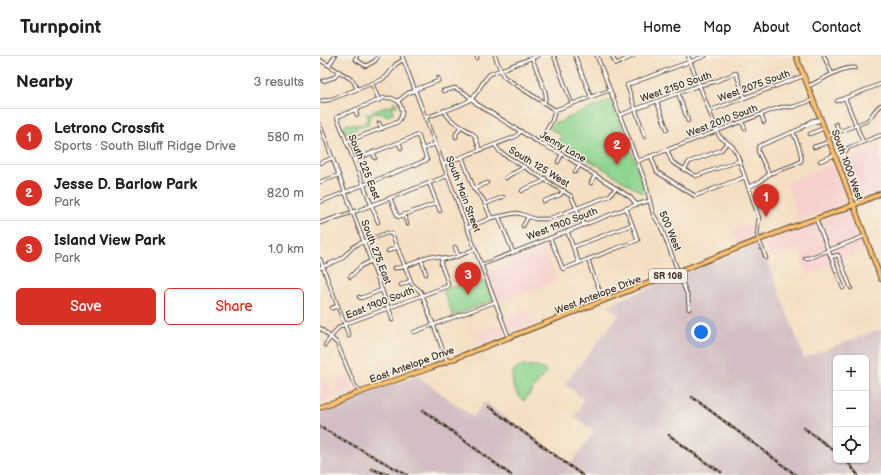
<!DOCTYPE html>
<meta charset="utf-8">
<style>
:root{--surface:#fff;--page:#f6f6f6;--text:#202124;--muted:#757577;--line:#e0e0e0;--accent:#d93025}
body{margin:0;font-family:"Balsamiq Sans",sans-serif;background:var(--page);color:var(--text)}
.controls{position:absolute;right:12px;bottom:12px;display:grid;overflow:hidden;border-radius:6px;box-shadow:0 1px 3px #0004}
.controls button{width:36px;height:36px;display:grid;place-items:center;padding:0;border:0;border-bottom:1px solid var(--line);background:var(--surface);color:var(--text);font:20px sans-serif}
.you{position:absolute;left:381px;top:276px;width:14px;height:14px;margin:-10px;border:3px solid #fff;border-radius:50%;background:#1a73e8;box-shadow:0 0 0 6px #1a73e833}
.badge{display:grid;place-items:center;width:26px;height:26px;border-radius:50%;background:var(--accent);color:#fff;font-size:13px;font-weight:700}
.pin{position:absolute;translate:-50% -33px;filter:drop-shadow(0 1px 2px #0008)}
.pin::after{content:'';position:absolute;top:21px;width:14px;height:12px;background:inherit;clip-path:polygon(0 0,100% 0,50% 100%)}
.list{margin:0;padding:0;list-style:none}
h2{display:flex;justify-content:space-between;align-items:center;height:52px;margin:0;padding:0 16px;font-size:17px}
h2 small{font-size:13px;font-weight:400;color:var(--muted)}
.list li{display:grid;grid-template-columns:26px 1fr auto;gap:12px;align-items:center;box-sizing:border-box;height:56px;padding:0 16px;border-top:1px solid var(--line)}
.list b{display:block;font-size:15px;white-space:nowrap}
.list p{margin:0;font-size:13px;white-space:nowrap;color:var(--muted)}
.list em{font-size:13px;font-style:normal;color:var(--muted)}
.actions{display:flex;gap:8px;padding:12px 16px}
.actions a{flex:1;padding:9px 0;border:1px solid var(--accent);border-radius:6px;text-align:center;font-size:14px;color:var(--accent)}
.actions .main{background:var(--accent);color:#fff}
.icon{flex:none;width:22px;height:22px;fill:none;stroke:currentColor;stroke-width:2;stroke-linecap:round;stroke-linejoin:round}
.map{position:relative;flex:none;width:561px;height:419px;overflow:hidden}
header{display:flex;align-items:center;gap:24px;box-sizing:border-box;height:56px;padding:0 20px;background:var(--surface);border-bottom:1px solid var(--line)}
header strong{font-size:19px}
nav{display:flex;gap:22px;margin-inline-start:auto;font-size:14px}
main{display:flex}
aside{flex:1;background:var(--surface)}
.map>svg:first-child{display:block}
</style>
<header>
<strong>Turnpoint</strong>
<nav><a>Home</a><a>Map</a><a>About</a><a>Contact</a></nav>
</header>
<main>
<aside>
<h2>Nearby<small>3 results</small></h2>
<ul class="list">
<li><span class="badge">1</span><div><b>Letrono Crossfit</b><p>Sports · South Bluff Ridge Drive</p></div><em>580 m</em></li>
<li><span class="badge">2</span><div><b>Jesse D. Barlow Park</b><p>Park</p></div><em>820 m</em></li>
<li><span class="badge">3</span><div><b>Island View Park</b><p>Park</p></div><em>1.0 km</em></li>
</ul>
<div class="actions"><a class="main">Save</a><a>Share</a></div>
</aside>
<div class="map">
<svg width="561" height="419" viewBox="0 0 561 419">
<rect width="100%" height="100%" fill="#f7f3e8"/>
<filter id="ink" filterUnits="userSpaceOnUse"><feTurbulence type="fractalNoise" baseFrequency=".025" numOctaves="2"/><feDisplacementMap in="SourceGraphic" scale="8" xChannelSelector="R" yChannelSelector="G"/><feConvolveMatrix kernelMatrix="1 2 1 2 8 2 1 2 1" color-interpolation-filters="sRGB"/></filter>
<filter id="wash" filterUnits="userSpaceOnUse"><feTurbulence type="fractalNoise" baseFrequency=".012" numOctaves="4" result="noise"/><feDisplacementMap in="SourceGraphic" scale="16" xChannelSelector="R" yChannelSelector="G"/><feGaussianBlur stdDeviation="0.9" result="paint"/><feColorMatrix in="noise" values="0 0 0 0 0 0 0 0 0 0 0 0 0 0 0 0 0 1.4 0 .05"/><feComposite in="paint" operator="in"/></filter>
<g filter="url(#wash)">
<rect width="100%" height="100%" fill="#f4dfc2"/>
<g fill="#f7d0cd">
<polygon points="561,89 561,133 533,144 519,105"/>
<polygon points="515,106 530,146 478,166 473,144 466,127"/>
<polygon points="532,152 548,194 487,218 478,192 449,202 444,187"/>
<polygon points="431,168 437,181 418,189 412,175"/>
<polygon points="225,194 236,225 178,248 166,216"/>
<polygon points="208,254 214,269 190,277 185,265 195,261 195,259"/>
<polygon points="182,267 185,280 162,289 157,276"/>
<polygon points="6,319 12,335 20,332 17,325 29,320 34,332 33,334 0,347 0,322"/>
</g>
<path fill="#d2bec3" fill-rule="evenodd" d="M 439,188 L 444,204 L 447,203 L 484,302 L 561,273 L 561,419 L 0,419 L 0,355 L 98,320 L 153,361 L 165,346 L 206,377 L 207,376 L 250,408 L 275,376 L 254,360 L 262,350 L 260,348 L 264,343 L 245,328 L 299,259 L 290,251 L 290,248 ZM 516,302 L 546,302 L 546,404 L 516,404 Z"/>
<g fill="#8fd590" stroke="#658057">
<polygon points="291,44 326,133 322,137 239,85 242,80 230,73 234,67 241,66 244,63"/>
<path d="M 74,45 L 78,49 L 72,52 L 73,57 L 68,60 C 60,56 47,55 49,68 L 24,77 L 22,70 C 24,70 26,68 28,68 C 35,67 47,74 47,58 L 68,50 L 72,51 Z"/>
<polygon points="165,224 173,244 133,260 123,234 153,225 155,228"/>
<path d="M 204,309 L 214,310 L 225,314 L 226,316 L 204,345 C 195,339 188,323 195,313 Z"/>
</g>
</g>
<g filter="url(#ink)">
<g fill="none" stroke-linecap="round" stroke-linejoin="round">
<g stroke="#574537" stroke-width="4.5">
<g id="minor">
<polyline points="37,0 35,3 46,10 55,5 58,0"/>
<polyline points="82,0 189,282"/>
<polyline points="157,0 157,2"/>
<polyline points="175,0 183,20 187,23 235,54"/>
<polyline points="234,0 252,48"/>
<polyline points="255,0 271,41"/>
<polyline points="277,0 325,125 333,158 341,171 368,241 369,253"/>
<polyline points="292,0 296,8 313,0"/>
<polyline points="368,0 399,80 412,90 417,98 439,162 437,179 446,202"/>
<polyline points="504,0 512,18"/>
<polyline points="212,2 225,35 226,40 224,47"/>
<polyline points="0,4 31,23 34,26 37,33"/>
<polyline points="9,9 15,0"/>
<polyline points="3,25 15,21 19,15"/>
<polyline points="52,28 59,44"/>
<path d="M 488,30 C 499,26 524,9 535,12"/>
<polyline points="94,34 118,25 118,22"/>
<polyline points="123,35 135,32 145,37 157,48 219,87 242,98 310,141 316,148"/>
<polyline points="358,37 368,65"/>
<polyline points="525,42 543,86"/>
<polyline points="0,45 9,44 61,24 67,20 76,8 83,4"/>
<polyline points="78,45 88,37 95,35"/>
<polyline points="517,45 561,28"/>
<polyline points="337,46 347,73"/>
<polyline points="35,54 37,59"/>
<path d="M 124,54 C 128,65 143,71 152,77 L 155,80 L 160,94"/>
<polyline points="235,54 290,34"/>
<polyline points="389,55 483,20"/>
<polyline points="441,58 444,66"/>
<polyline points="300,59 380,29 394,26 416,17 425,42"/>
<path d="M 105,62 C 115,58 145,49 151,43 C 159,36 162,25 170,18 L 217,0"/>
<polyline points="422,66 425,73"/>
<polyline points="59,67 62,73"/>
<polyline points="516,68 519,76"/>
<polyline points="0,69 72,261 72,264"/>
<polyline points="486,69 498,65 501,62"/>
<polyline points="490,78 504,72"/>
<path d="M 508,80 L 547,65 C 553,60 554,53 561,49"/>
<polyline points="136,81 136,78 141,70"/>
<polyline points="325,81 307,29 385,0"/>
<path d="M 26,86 L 78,66 C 84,58 83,53 78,45"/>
<polyline points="79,87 81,92"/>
<polyline points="219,87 232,65 235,54"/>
<polyline points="175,89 180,96 251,140 264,169"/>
<polyline points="494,91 509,86"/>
<polyline points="103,93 115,88"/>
<polyline points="347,94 352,106 376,120 419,105"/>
<polyline points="526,95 528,92 561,79"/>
<polyline points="53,96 55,102"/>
<polyline points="331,100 337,116 375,140 425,121"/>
<polyline points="142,101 154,133 163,143 171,162"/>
<polyline points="318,105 455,53 462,51 473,51 493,44"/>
<polyline points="500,105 515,99"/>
<polyline points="238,106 242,98"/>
<polyline points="0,107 12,102"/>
<polyline points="123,108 195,81 201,75"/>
<polyline points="364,114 369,106 401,94 407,87"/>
<polyline points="255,116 260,109"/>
<polyline points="449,118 438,95 439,90 480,73 491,65 500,63"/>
<path d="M 186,122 C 191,116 199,117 204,110"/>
<polyline points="0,126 19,119"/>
<polyline points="109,127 120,155"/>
<polyline points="271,127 275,119"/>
<path d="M 428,131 L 438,127 L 451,117 L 474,109 L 481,105 C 483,97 476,84 473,76"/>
<polyline points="154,133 167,127"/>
<polyline points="202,135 204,133 222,126 225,122"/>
<polyline points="70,142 78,161 117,147"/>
<polyline points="224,145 240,139 244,134"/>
<polyline points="0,146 107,104 98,79 34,104"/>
<polyline points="165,148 183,141"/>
<polyline points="84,159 87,168"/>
<polyline points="179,161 193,196"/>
<polyline points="496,163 523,232"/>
<polyline points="58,166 17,61 64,42 71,42 78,45"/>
<polyline points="0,167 39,154 127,120"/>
<polyline points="203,170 208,161"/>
<polyline points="147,172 171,162 196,157 201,158 215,163 228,163 289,140 296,132"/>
<polyline points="247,175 259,207"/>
<polyline points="230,182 243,213 318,184 306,152"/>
<polyline points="135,191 138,199"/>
<polyline points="253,191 311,169"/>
<polyline points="68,195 77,191"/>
<polyline points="511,201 518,199 531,232"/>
<polyline points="485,202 489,202 545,180"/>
<polyline points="0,203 29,280"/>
<polyline points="101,203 106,218"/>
<polyline points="268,203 272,216 284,245"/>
<polyline points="161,209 315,149 329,145"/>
<polyline points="0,212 21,203 33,191 38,188 67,177 72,178 92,228 101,236 127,305"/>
<path d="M 74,212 C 85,213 99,204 109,200 C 116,199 122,203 128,203 C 137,202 147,196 155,193"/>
<polyline points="30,221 41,210 51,205"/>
<polyline points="81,229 90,225"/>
<polyline points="39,241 41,242 62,234"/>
<polyline points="12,252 18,250"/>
<polyline points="0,272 17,287 34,328 40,336"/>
<polyline points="94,276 175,246"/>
<polyline points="5,289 18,272 25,268 128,230 128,227 121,208 122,202"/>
</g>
</g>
<g stroke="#574537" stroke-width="6">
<g id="major">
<polyline points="476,0 519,110 561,223"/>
<path d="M 0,351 L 44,335 L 113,311 L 480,168 C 508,159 535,150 561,137"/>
</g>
</g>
<use href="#minor" stroke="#fff" stroke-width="2.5"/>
<use href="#major" stroke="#f9bf6d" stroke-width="4"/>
<g stroke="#3b2a1e" stroke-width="2.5">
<g id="rail">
<polyline points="372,341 476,419"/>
<polyline points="169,351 262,419"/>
<polyline points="103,354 191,419"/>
<polyline points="0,371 87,419"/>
<polyline points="484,372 516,396"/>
<polyline points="349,379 385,406 401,416"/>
<polyline points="526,404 538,419"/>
<polyline points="52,413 69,419"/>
</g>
</g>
<use href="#rail" stroke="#f7f3e8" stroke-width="1" stroke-dasharray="3" stroke-linecap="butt"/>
</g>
</g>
<g text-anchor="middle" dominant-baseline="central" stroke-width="3" stroke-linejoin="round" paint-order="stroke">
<rect fill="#f7f3e8" stroke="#73665b" stroke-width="1" x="329" y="213" width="38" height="14" rx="3"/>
<g font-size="9" font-weight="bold" fill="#3b2a1e">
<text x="348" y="220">SR 108</text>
</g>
<g font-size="10" fill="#3b2a1e" stroke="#f7f3e8">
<text transform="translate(434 30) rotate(-20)">West 2075 South</text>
<text transform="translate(356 31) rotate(-19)">West 2150 South</text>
<text transform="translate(402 65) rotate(-21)">West 2010 South</text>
<text transform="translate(243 91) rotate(30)">Jenny Lane</text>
<text transform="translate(527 109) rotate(70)">South 1000 West</text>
<text transform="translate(44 111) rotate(68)">South 225 East</text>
<text transform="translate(219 111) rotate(31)">South 125 West</text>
<text transform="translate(143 138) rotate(69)">South Main Street</text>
<text transform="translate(242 168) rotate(-21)">West 1900 South</text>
<text transform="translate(350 175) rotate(67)">500 West</text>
<text transform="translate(56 196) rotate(69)">South 275 East</text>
<text transform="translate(278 239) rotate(-21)">West Antelope Drive</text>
<text transform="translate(60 247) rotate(-21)">East 1900 South</text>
<text transform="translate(92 309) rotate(-20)">East Antelope Drive</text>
</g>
</g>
</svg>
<div class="controls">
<button>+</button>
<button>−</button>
<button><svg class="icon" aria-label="locate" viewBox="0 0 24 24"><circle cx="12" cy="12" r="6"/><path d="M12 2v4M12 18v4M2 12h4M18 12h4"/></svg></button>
</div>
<div class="you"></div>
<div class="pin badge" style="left:446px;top:161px">1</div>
<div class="pin badge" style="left:297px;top:109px">2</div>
<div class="pin badge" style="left:148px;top:239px">3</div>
</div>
</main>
